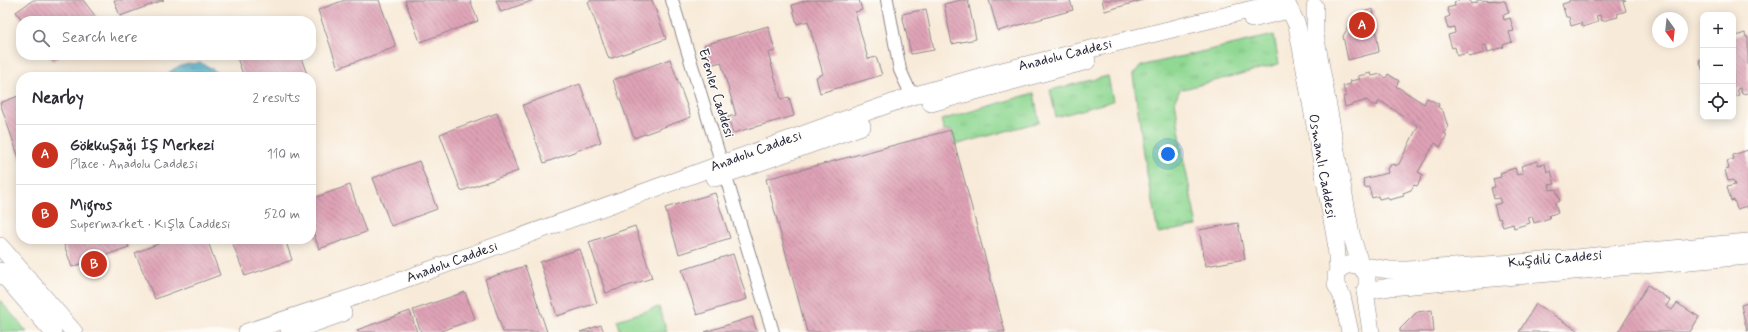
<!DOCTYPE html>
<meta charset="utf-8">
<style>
:root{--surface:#fff;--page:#f7f7f7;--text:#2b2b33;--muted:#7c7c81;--line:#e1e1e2;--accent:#c8321e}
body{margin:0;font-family:Mynerve,sans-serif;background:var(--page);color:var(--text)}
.controls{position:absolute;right:12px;top:12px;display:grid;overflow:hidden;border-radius:8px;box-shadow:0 2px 10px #0003}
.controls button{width:36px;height:36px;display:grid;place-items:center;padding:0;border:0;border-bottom:1px solid var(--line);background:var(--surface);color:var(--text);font:20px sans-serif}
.compass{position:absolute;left:1652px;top:12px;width:36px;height:36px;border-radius:50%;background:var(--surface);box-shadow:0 2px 10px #0003;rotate:165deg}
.you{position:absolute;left:1168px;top:154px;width:14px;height:14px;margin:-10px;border:3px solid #fff;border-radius:50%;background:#1a73e8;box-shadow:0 0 0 6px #1a73e833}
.badge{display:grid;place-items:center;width:26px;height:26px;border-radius:50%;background:var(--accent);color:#fff;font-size:13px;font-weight:700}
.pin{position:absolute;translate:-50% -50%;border:2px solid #fff;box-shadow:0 1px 4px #0006}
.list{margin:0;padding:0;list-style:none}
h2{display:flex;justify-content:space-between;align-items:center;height:52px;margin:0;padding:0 16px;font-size:17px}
h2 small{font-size:13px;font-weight:400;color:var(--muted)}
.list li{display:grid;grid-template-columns:26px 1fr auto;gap:12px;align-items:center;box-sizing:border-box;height:60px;padding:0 16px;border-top:1px solid var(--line)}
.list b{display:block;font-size:15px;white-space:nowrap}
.list p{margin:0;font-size:13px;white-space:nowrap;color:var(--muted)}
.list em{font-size:13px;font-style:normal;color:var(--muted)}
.icon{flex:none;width:22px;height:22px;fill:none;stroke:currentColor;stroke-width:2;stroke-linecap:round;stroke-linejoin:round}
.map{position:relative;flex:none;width:1748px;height:332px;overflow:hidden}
.search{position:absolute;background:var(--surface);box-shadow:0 2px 10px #0003;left:16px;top:16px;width:300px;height:44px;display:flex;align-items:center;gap:10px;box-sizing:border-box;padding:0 14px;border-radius:16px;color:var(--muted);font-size:15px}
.panel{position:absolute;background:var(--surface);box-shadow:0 2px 10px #0003;left:16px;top:72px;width:300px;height:172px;border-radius:16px}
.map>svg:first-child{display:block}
</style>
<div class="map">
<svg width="1748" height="332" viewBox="0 0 1748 332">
<defs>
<pattern id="grass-tufts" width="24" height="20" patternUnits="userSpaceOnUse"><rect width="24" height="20" fill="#90d893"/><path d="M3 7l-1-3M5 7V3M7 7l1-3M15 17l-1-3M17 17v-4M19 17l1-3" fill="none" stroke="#7cb980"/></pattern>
<pattern id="water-rules" width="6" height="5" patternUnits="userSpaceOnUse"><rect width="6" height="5" fill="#51b4cf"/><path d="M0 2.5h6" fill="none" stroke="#4392a9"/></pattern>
<pattern id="building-back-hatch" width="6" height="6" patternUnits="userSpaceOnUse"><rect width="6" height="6" fill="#dfa2b6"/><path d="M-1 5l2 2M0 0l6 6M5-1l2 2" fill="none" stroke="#b48495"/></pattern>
</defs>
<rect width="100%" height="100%" fill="#fdfcf7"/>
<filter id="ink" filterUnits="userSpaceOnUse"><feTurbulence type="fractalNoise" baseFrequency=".025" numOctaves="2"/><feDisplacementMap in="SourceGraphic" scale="8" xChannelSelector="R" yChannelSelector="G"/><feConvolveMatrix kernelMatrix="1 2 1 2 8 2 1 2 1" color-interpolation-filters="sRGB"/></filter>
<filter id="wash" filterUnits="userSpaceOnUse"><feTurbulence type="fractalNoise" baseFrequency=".012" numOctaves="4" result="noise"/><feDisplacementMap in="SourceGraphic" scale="16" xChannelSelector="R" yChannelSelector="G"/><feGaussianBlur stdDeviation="0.9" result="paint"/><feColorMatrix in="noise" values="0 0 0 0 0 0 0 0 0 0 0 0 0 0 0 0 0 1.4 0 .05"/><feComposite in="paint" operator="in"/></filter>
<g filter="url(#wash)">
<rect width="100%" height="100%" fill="#f8ead8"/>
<g fill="url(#grass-tufts)" stroke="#597d67">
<polygon points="1274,35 1279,64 1180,90 1175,100 1183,156 1197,226 1158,233 1147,175 1133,75 1140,66"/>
<polygon points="1108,76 1113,101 1056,117 1050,90"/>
<polygon points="1034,93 1039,122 955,145 951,130 944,131 941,120"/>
</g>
<g fill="#90d893" stroke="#597d67">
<polygon points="0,300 27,332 0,332"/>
<polygon points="659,307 667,332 621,332 617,320"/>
</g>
<path fill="url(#water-rules)" stroke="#3a6b85" d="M 200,63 C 208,66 215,69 219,77 L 165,77 C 174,65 186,64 200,63 Z"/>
<g id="blocks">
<g fill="url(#building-back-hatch)">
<polygon points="33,0 83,0 99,21 23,21 16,12"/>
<polygon points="114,0 164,0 120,16"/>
<polygon points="345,0 379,0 396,47 338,68 318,10"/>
<polygon points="405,0 470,0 478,21 420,42"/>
<polygon points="496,0 534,0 501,12"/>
<polygon points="592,0 652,0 666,39 609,59 588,2"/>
<polygon points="808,0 859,0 862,10 855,12 868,59 876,57 882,75 820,93 816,77 823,74 808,21 797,24 792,5"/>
<polygon points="961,0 968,0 976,39 952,44 944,4"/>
<polygon points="989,0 1070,0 1073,10 998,31"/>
<polygon points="1102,0 1143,0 1105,11"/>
<polygon points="1461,0 1470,0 1471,4 1477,2 1477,0 1505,1 1509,13 1503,15 1504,20 1510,18 1514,31 1509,32 1512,42 1503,45 1504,47 1488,52 1486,45 1482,46 1484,53 1469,57 1467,53 1457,56 1455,47 1452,48 1448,35 1455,33 1454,27 1448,29 1445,18 1450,16 1447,8 1455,6 1454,2"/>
<polygon points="1569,0 1626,0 1623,1 1626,11 1617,14 1618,17 1602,21 1600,15 1596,16 1598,22 1583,27 1581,23 1571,26 1569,17 1566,17 1562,4 1569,2"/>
<polygon points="926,9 934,50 911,54 902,14"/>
<polygon points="1373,9 1379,52 1348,60 1343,36 1356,14"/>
<polygon points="768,26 775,51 768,53 781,99 789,97 794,116 733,133 728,117 736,115 721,62 710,65 704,45"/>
<polygon points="1745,33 1746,37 1748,37 1748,93 1742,94 1740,88 1737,89 1739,95 1733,97 1733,37"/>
<polygon points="49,55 62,55 53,61"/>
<polygon points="236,55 300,55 308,77 244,77"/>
<polygon points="670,59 691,117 634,138 613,80"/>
<polygon points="1703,59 1703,71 1699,60"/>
<polygon points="1371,73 1372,76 1381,74 1386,78 1388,74 1399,81 1396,86 1424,104 1427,98 1439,104 1438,107 1443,111 1448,127 1444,133 1447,135 1440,147 1435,143 1418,172 1423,175 1417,186 1414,185 1411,190 1403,193 1404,196 1389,200 1388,197 1379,199 1378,196 1372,198 1369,187 1365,188 1363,179 1388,173 1387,168 1390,167 1390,165 1395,164 1395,166 1399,164 1418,126 1382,102 1378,102 1378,105 1372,105 1367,100 1345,107 1343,97 1346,96 1343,86 1351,84 1350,81 1360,79 1358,76"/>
<polygon points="580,84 601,142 544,163 523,105"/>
<polygon points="21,95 21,160 20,161 0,103"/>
<polygon points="497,113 518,171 461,191 440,134"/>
<polygon points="951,130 1005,332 807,332 766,179"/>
<polygon points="1748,150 1748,209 1747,206 1737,209 1734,200 1731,201 1727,187 1735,185 1733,180 1728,181 1725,170 1729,169 1727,161 1734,159 1733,155"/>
<polygon points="419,161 437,209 391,226 373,178"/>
<polygon points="1537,161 1538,165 1545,164 1547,172 1551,171 1555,184 1549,185 1550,190 1556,189 1560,201 1555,203 1558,213 1549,215 1550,218 1534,223 1532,216 1528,217 1530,223 1514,228 1513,224 1503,227 1500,218 1498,219 1494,205 1501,203 1499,198 1494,199 1491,188 1495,187 1493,179 1501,177 1500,173 1515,168 1517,175 1523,173 1521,166"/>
<polygon points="350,185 366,232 319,249 311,226 311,199"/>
<polygon points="715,193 730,238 679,254 665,208"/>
<polygon points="1238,223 1245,259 1206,266 1199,230"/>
<polygon points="635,226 652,278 606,293 589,242"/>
<polygon points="62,239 126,239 129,247 72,267"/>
<polygon points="170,239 207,239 220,275 155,299 135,253"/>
<polygon points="231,239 285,239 292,260 245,276"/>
<polygon points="580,249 597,303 557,316 540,262"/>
<polygon points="733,254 747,299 697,315 682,270"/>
<polygon points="525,266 547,332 503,332 485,279"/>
<polygon points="1648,285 1670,300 1666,306 1672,310 1677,303 1699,317 1690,332 1618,332"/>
<polygon points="465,292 475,319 438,332 421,332 413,310"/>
<polygon points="1748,303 1748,331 1747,331 1741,305"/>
<polygon points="1536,304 1580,332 1519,332"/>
<polygon points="1432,310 1434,332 1400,332 1400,329 1417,312"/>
<polygon points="410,311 417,332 358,332 357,330"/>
<polygon points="752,317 757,332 705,332"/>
<polygon points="601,325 604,332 580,332"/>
</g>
</g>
</g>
<g filter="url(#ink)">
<use href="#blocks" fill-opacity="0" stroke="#8d868a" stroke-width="1"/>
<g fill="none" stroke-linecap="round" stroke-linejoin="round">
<g stroke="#8d868a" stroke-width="14">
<g id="street">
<polyline points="672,0 773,332"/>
<polyline points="887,0 900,70 912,96"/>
</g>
</g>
<g stroke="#8d868a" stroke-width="18">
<g id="secondary">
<polyline points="1285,0 1297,25 1336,242 1338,271 1336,275 1336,285 1342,296 1350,332"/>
<polyline points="1315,7 1315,34 1351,234 1361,267 1367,275 1367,286 1365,291 1371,332"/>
<polyline points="1252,19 1288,10"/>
<polyline points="931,103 1087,61"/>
<polyline points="715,178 862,126"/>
<polyline points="0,246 74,332"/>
<polyline points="0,271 53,332"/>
<polyline points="1338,271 1342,267 1351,264 1389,270 1407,270 1532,262 1748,242"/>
<polyline points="1365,291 1390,287 1748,256"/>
<polyline points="247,332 372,291 821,128 912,96 986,75 1261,7 1274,0"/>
<polyline points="289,332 343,313"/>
</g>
</g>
<use href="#street" stroke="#fff" stroke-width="12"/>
<use href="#secondary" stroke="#fff" stroke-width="17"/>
</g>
</g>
<g text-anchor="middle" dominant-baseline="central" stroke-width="3" stroke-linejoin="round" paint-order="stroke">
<g font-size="14" fill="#22223b" stroke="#fdfcf7">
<text transform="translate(1065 55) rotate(-14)">Anadolu Caddesi</text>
<text transform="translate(716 93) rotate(73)">Erenler Caddesi</text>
<text transform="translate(756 151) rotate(-20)">Anadolu Caddesi</text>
<text transform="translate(1322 166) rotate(80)">Osmanlı Caddesi</text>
<text transform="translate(1555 259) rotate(-5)">Kuşdili Caddesi</text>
<text transform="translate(452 262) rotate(-20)">Anadolu Caddesi</text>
</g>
</g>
</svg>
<div class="controls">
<button>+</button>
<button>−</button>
<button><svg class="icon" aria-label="locate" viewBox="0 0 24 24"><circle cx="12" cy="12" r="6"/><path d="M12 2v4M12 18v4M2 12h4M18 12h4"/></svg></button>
</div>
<svg class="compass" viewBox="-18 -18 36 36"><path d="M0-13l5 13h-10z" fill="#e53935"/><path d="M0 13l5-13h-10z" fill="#7c7c81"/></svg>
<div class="you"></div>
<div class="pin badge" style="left:1362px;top:25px">A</div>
<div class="pin badge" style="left:94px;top:264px">B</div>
<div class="search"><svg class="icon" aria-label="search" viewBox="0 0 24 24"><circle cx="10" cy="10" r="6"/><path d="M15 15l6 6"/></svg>Search here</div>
<section class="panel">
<h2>Nearby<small>2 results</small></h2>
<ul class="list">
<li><span class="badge">A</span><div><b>Gökkuşağı İş Merkezi</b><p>Place · Anadolu Caddesi</p></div><em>110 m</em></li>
<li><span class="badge">B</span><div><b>Migros</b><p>Supermarket · Kışla Caddesi</p></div><em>520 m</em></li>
</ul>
</section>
</div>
